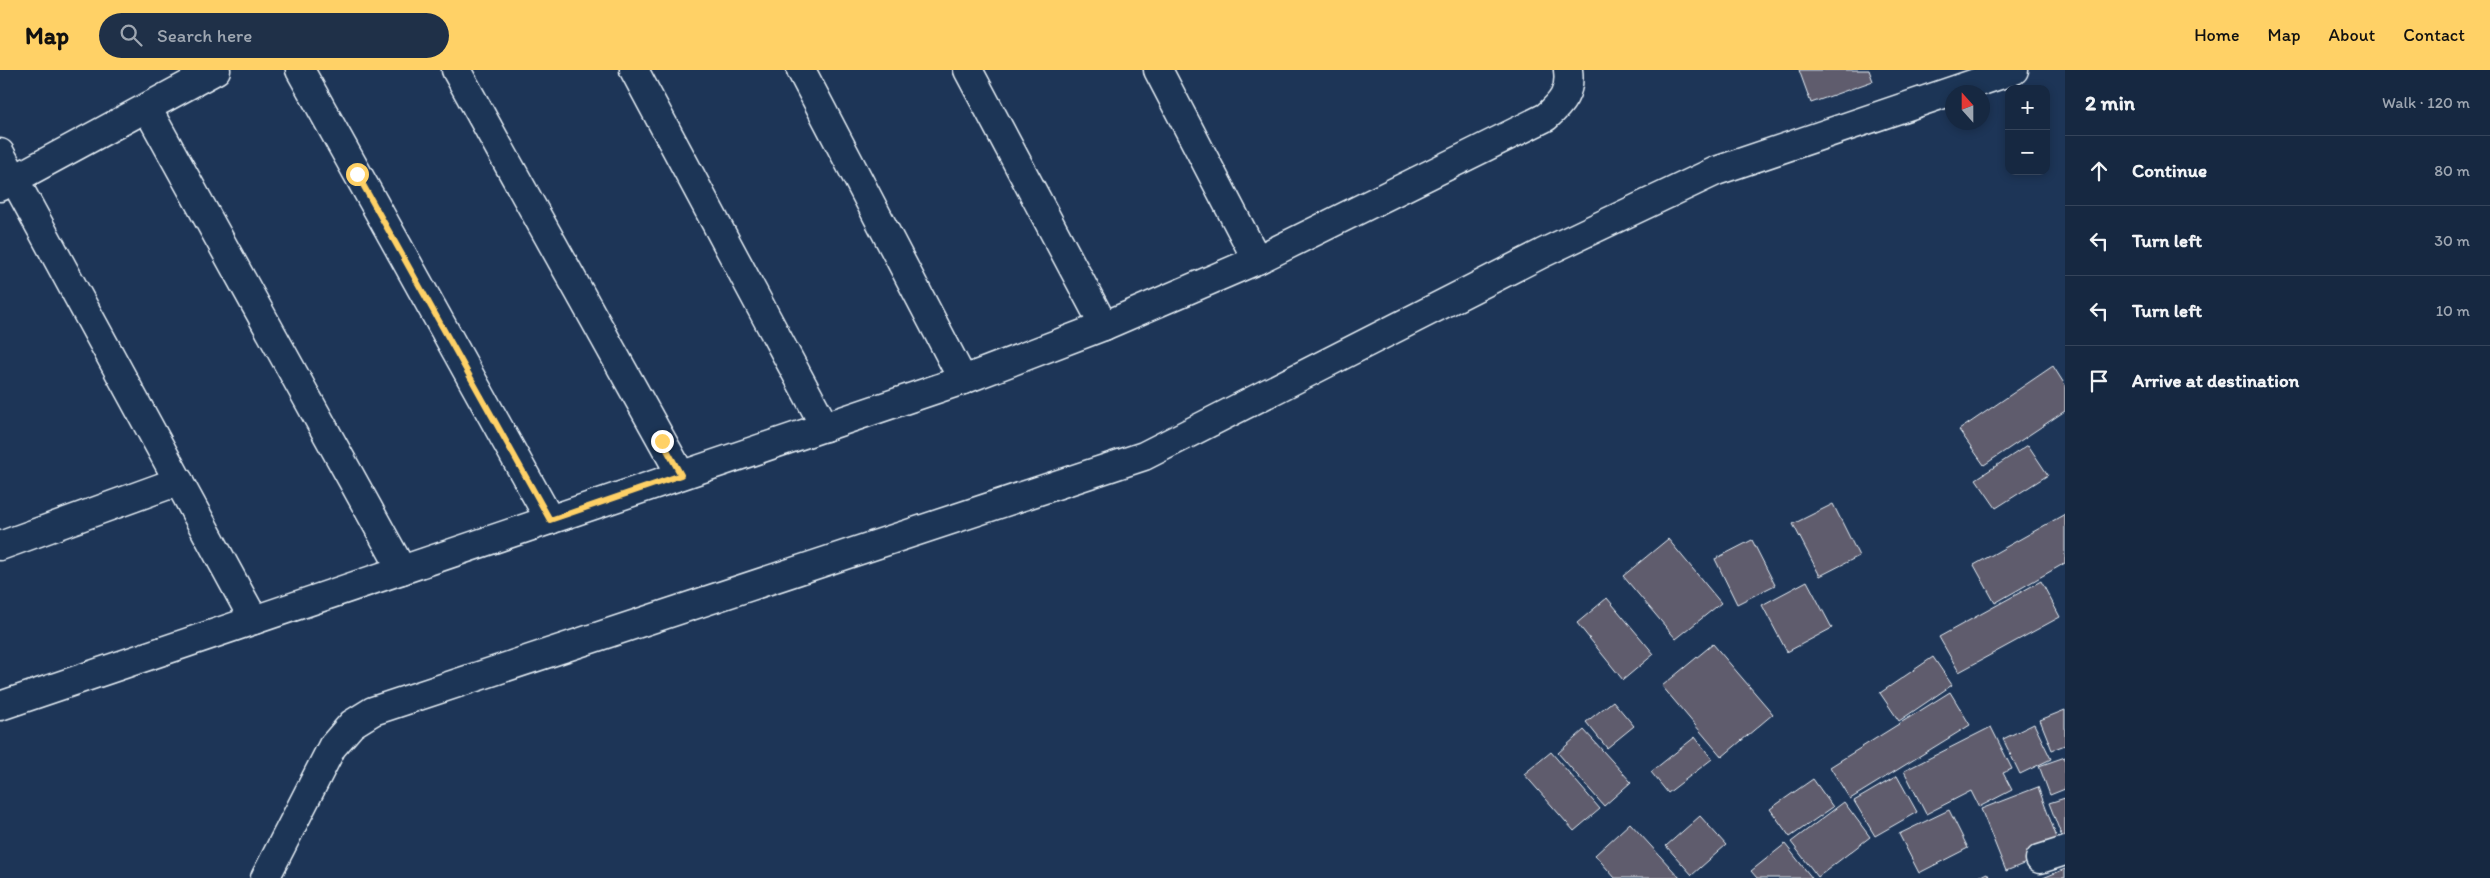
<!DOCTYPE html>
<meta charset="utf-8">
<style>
:root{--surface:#162841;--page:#1f3048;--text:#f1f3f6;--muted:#9ea6b1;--line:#35445a;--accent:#ffd166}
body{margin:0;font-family:Itim,sans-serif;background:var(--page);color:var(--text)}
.controls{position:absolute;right:15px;top:15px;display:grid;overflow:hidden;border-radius:10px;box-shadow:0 2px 8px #0003}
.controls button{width:45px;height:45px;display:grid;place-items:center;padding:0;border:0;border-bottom:1px solid var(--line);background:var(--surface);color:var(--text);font:25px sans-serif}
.compass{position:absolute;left:1945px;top:15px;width:45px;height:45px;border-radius:50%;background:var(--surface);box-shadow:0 2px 8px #0003;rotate:339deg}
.stop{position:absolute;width:15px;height:15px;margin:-11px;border:4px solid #ffd166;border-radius:50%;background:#fff}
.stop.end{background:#ffd166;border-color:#fff;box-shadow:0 1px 5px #0008}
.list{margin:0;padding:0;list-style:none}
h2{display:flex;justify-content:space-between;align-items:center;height:65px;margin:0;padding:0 20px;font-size:21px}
h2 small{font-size:16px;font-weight:400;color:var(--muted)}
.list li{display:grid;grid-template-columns:32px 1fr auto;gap:15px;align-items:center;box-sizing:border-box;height:70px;padding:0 20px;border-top:1px solid var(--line)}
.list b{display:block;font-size:19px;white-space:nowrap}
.list em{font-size:16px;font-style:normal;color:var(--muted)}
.icon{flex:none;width:28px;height:28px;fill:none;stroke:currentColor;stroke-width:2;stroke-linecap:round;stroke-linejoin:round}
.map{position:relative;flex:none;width:2065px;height:808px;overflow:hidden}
header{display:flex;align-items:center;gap:30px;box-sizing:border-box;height:70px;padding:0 25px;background:var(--accent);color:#111}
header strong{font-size:24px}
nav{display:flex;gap:28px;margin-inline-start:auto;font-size:18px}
.search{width:350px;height:45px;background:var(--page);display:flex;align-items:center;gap:12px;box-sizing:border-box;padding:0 18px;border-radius:28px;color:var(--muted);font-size:19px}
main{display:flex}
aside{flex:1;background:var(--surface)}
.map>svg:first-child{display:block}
</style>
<header>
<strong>Map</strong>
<div class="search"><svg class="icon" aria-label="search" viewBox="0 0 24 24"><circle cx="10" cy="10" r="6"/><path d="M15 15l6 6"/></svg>Search here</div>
<nav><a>Home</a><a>Map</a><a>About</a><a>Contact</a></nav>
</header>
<main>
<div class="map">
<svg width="2065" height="808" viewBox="0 0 2065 808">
<rect width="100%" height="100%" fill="#1d3557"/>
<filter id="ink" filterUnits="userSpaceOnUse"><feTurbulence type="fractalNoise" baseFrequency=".02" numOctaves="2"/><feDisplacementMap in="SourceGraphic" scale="10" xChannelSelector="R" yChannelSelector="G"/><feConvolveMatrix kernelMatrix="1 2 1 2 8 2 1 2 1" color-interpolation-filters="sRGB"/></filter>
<g filter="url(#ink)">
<g fill="#5f5b6d" stroke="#e8f1f8">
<polygon points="1799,0 1869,0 1873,11 1811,33"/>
<polygon points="2053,296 2065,315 2065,341 1984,395 1959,360"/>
<polygon points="2028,375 2048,405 1996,438 1976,409"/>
<polygon points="1833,434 1859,486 1820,506 1793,454"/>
<polygon points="2065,444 2065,493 1995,533 1974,495"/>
<polygon points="1668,469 1721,533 1676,569 1623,506"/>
<polygon points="1752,470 1775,515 1737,534 1715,489"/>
<polygon points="1807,511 1832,558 1787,582 1762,535"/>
<polygon points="2041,511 2060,547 1959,602 1939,567"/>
<polygon points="1607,528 1654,584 1623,610 1577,553"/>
<polygon points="1713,574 1773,644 1722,687 1662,616"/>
<polygon points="1933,587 1952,615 1899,651 1880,623"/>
<polygon points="1950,622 1970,655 1850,729 1830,697"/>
<polygon points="1613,631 1634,656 1607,678 1586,652"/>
<polygon points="2065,640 2065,675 2052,680 2040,650"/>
<polygon points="2034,654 2051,689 2020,704 2003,669"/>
<polygon points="1991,657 2012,699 2003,703 2012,720 1979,737 1971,721 1926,744 1904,701"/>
<polygon points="1584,660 1631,712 1604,736 1558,683"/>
<polygon points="1695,667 1712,689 1668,723 1651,702"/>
<polygon points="1551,682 1600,739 1574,761 1524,704"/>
<polygon points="2065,687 2065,719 2050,725 2039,696"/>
<polygon points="1897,706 1917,742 1875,766 1854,731"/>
<polygon points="1813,709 1833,737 1790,767 1770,739"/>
<polygon points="2038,717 2061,779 2006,801 1981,739"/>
<polygon points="2065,728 2065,775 2049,733"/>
<polygon points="1844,732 1870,767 1818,807 1791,772"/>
<polygon points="1949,740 1968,778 1919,803 1899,764"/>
<polygon points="1700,746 1726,775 1692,805 1666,776"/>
<polygon points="1630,753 1680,808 1615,808 1595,785"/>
<polygon points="1785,774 1812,808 1757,808 1751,801"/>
<polygon points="2065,799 2065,808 2043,808"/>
<polygon points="1987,803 1990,808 1976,808"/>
</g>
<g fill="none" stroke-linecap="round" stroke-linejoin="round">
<g stroke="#e8f1f8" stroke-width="31">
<g id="street">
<polyline points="300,0 550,450"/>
<polyline points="456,0 681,405"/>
<polyline points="634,0 825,357"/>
<polyline points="801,0 963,310"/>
<polyline points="968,0 1104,256"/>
<polyline points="1158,0 1257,190"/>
<polyline points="147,38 402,500"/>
<polyline points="0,83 254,550"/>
<polyline points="0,117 216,0"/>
<polyline points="0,476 179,411"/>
<path d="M 0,636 L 963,310 L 1104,256 L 1257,190 L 1546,47 C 1562,33 1571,22 1568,0"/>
<polyline points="2040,789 2065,781"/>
<polyline points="265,808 332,677 352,654 373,641 1144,386 1543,183 1716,101 2014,0"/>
</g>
</g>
<use href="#street" stroke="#1d3557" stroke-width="28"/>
</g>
</g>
<g fill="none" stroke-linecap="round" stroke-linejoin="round" filter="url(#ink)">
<polyline stroke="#ffd166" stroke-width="6" points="357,104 550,450 681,405 662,371"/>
</g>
</svg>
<div class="controls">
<button>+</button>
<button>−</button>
</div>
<svg class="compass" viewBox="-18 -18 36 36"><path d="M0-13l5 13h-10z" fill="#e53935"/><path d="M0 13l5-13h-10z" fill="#9ea6b1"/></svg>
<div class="stop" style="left:357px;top:104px"></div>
<div class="stop end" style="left:662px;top:371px"></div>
</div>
<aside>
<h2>2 min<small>Walk · 120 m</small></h2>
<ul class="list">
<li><svg class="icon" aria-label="ahead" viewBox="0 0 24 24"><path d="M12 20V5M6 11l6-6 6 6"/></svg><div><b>Continue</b></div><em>80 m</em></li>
<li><svg class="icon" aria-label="left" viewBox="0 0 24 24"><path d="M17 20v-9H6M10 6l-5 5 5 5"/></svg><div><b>Turn left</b></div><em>30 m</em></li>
<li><svg class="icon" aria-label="left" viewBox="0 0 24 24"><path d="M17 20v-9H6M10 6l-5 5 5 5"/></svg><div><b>Turn left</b></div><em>10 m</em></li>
<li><svg class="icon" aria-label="arrive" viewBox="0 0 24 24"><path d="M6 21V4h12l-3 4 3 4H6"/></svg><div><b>Arrive at destination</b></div></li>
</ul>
</aside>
</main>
